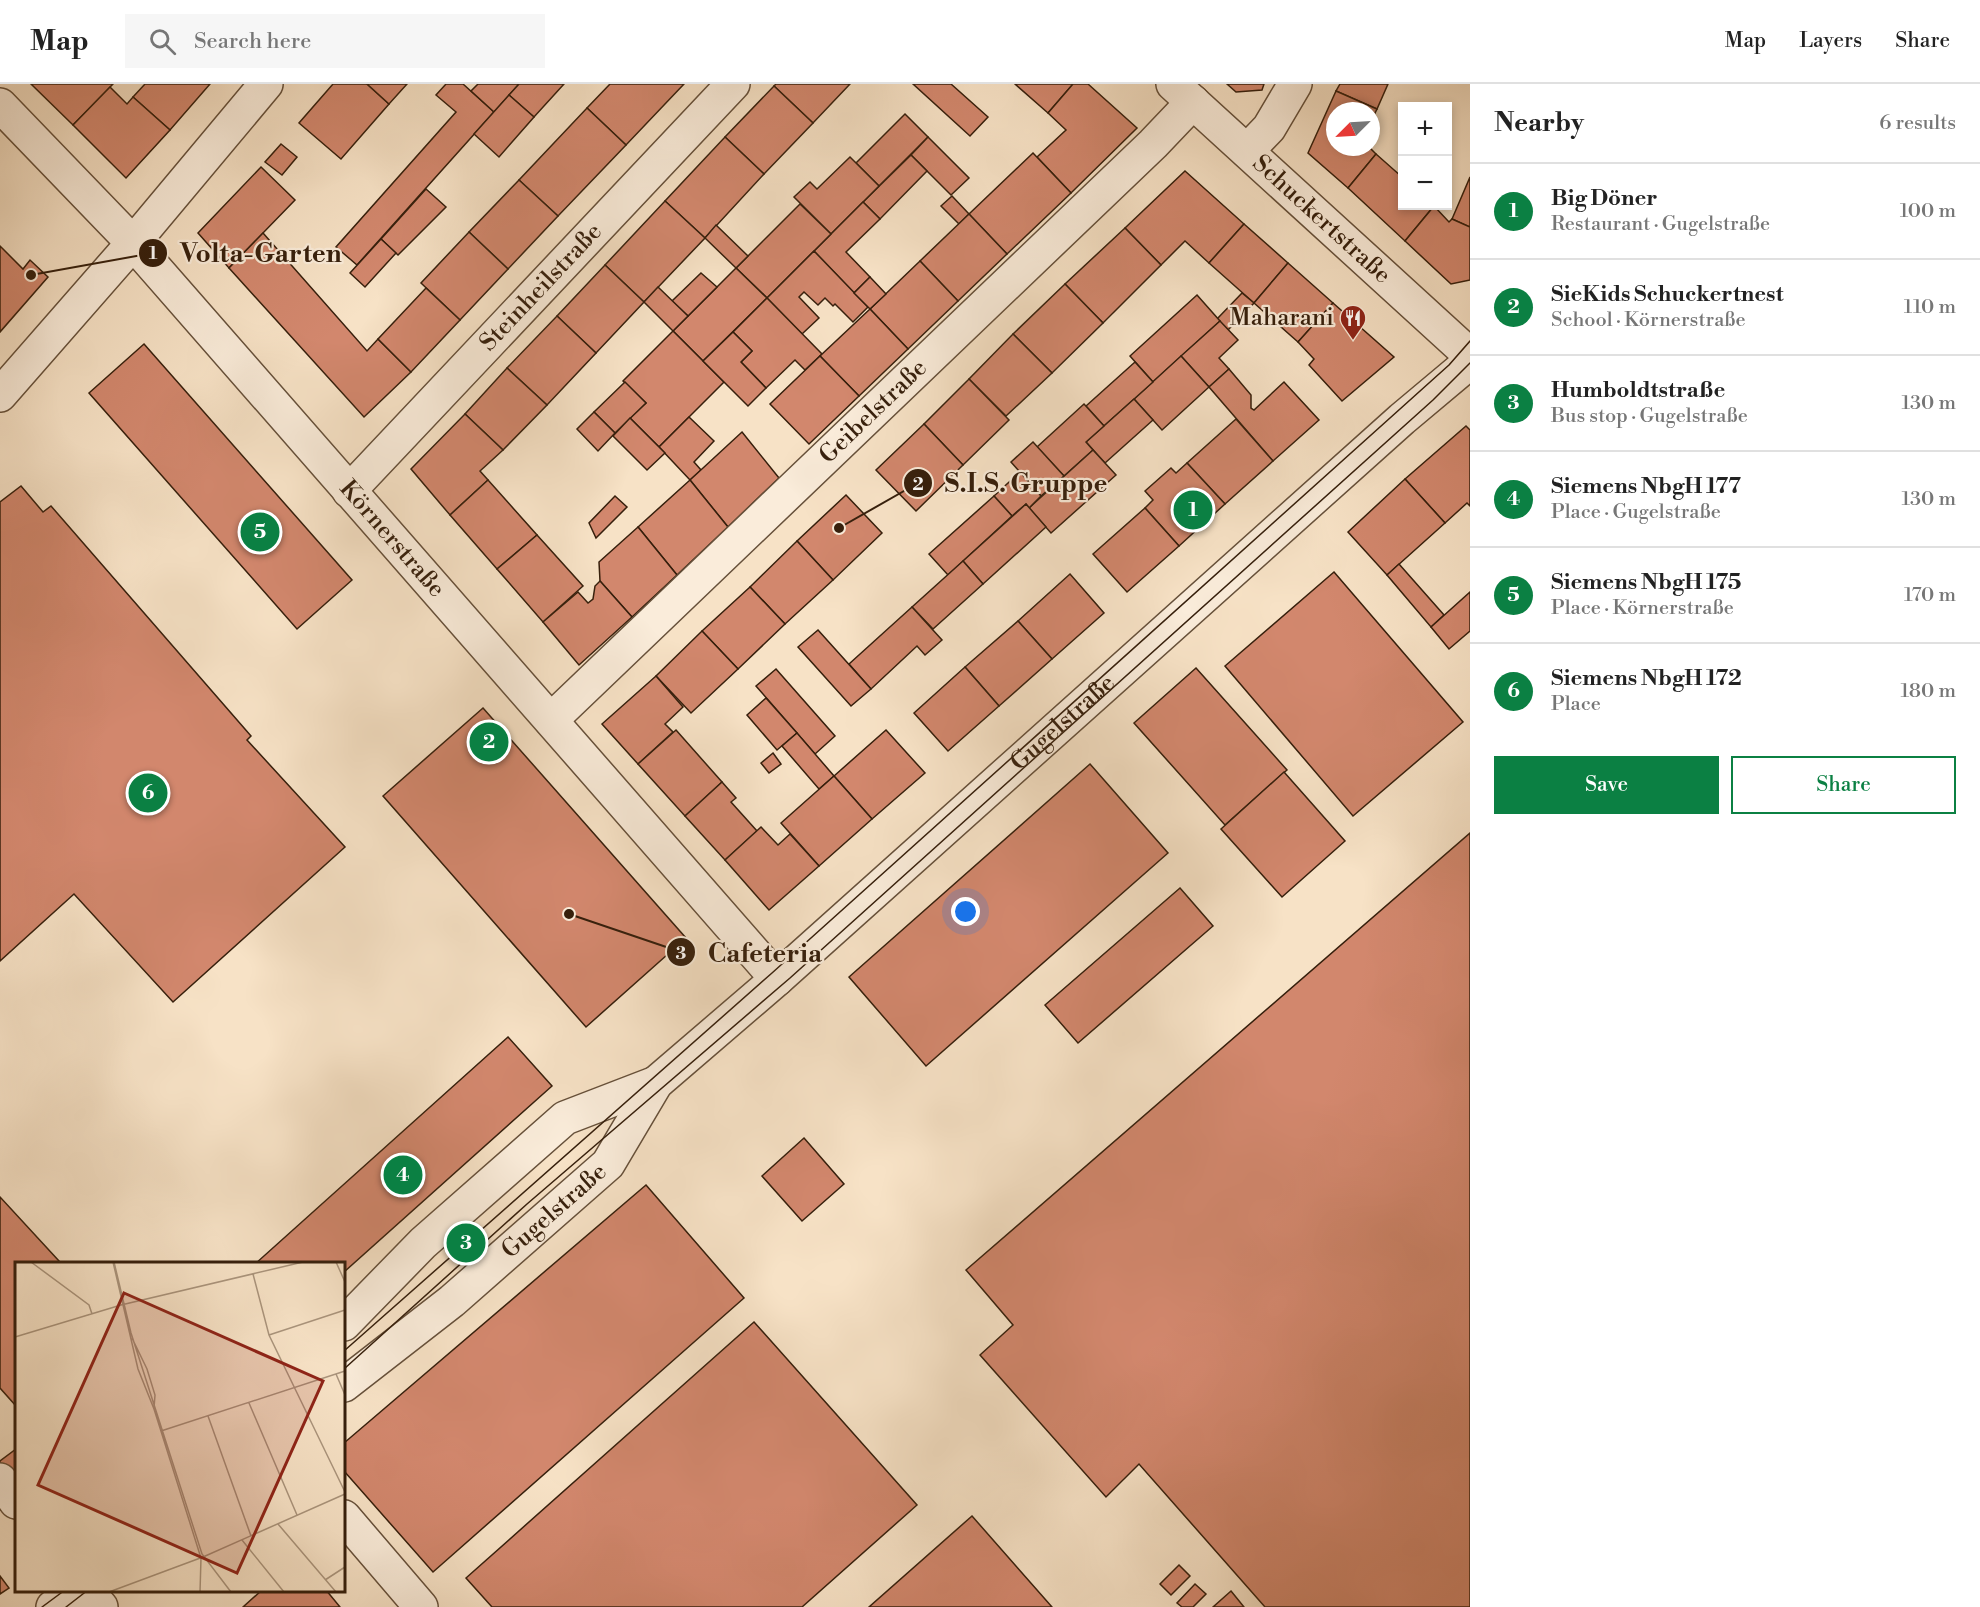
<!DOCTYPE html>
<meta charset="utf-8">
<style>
:root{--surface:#fff;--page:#f6f6f6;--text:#222;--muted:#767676;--line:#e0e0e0;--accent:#0b8043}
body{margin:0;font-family:"Libre Bodoni",serif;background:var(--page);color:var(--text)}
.controls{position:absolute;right:18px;top:18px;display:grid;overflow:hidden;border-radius:0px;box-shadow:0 3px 9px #0003}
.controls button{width:54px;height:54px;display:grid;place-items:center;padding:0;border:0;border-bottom:2px solid var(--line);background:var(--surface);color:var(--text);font:30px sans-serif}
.compass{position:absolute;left:1326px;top:18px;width:54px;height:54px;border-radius:50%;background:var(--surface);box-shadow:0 3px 9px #0003;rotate:246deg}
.you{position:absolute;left:966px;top:828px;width:21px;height:21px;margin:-15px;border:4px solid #fff;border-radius:50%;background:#1a73e8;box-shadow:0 0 0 9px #1a73e833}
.badge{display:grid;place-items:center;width:39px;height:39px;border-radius:50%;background:var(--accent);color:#fff;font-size:20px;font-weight:700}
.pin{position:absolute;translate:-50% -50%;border:3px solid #fff;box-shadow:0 2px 6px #0006}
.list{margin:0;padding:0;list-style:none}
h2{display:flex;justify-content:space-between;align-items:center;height:78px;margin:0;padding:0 24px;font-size:26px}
h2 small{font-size:20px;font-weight:400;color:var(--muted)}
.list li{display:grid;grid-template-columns:39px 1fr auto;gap:18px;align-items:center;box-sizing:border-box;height:96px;padding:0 24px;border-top:2px solid var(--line)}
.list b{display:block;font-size:22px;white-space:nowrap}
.list p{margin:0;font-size:20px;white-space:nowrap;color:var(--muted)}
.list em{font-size:20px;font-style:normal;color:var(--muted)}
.actions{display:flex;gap:12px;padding:18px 24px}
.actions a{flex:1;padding:14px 0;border:2px solid var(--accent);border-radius:0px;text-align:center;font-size:21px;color:var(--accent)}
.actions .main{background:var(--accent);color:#fff}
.icon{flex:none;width:33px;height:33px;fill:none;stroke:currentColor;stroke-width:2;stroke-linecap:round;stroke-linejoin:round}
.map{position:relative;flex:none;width:1470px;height:1523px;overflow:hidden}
header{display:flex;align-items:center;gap:36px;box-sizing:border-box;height:84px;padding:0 30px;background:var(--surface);border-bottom:2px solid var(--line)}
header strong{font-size:28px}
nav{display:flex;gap:33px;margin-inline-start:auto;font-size:21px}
.search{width:420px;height:54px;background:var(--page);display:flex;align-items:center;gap:15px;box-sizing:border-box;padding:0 21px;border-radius:0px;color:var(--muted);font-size:22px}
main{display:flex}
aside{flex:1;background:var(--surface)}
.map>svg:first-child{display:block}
</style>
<header>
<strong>Map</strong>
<div class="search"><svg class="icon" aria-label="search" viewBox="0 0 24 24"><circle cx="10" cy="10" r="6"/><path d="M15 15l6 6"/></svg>Search here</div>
<nav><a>Map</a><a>Layers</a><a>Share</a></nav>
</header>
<main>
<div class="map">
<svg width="1470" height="1523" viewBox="0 0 1470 1523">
<rect width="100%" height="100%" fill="#f7e2c6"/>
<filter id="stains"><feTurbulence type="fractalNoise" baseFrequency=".00333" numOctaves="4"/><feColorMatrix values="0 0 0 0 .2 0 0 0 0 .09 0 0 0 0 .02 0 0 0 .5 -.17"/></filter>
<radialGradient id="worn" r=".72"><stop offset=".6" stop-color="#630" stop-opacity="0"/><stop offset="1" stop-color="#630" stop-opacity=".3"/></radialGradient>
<g fill="#d2876d" stroke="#361f0c" stroke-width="1.5">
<polygon points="31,0 113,0 73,41"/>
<polygon points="145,0 210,0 170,46 133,13"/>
<polygon points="333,0 367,0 389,20 341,75 299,39"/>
<polygon points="367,0 407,0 389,20"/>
<polygon points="446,0 463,0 494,28 357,181 336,163 456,28 436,11"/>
<polygon points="478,0 519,0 494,28 471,7"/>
<polygon points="519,0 564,0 534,33 509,11"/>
<polygon points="610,0 684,0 626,61 587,24"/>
<polygon points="776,0 850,0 813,39 774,2"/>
<polygon points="913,0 951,0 988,33 970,52"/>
<polygon points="1015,0 1073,0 1048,29"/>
<polygon points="1073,0 1088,0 1137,44 1071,109 1037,73 1066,46 1048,29"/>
<polygon points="1227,0 1264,0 1262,6 1236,8"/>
<polygon points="1340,0 1388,0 1377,25 1336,7"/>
<polygon points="774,2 813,39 764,90 725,53"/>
<polygon points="110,3 127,20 133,13 170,46 126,94 73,41"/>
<polygon points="1336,7 1377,25 1371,37 1371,27 1335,27 1335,63 1369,63 1376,70 1348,104 1308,69"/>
<polygon points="509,11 534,33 499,73 474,50"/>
<polygon points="587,24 626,61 558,132 519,96"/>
<polygon points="905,30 928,53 879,102 856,79"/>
<polygon points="725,53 764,90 705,154 665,117"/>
<polygon points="928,53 969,94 951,111 911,71"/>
<polygon points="281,60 297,73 282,91 265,78"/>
<polygon points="1033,69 1071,109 1007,170 969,130"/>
<polygon points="1376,70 1402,93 1402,122 1434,122 1405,157 1348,104"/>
<polygon points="911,71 927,87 880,135 863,118"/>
<polygon points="850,73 879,102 831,150 794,113 810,98 817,105"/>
<polygon points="261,83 295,116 229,184 198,149"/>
<polygon points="1185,87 1244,140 1209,179 1185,157 1161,181 1125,144"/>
<polygon points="1470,93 1470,143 1452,135"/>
<polygon points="519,96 558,132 508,185 469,148"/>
<polygon points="426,105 446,123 398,171 381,155"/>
<polygon points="952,112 969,130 959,140 941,122"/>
<polygon points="665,117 705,154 644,218 605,181"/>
<polygon points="863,118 880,135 846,168 870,193 854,209 814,167"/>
<polygon points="800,120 831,150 767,214 736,184"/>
<polygon points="1434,122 1449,138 1452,135 1470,143 1470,196 1451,200 1405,157"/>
<polygon points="969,130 1007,170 958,217 920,177"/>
<polygon points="1244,140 1288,179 1254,219 1209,179"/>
<polygon points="716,141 748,172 736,184 705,154"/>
<polygon points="1125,144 1161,181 1103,239 1065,200"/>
<polygon points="469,148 508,185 460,236 421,199"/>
<polygon points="263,149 367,267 378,255 411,288 364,333 229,184"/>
<polygon points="381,155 396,169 365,203 350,189"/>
<polygon points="0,162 23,185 30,176 48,193 0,248"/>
<polygon points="814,167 868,223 853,238 835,220 833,222 825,214 818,221 804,208 799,213 819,234 802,250 767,214"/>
<polygon points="920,177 958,217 908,265 870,225"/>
<polygon points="1288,179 1333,219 1298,258 1254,219"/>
<polygon points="605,181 644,218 596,269 557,232"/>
<polygon points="736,184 767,214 703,277 673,247"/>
<polygon points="701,189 717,203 688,232 672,217"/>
<polygon points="870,193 886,210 870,225 854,209"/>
<polygon points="1065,200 1103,239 1052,289 1013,250"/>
<polygon points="658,203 688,232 673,247 644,218"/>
<polygon points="426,204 460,236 411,288 378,255"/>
<polygon points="1242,209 1254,219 1228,246 1217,235"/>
<polygon points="1197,211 1220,237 1153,298 1130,272"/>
<polygon points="767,214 822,270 805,286 795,276 766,304 741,278 752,267 733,248"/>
<polygon points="1333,219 1394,273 1342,317 1309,281 1314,275 1298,258"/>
<polygon points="870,225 908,265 859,312 820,272"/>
<polygon points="557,232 596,269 547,321 507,284"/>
<polygon points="1220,237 1238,256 1219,274 1229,285 1209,303 1181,272"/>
<polygon points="673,247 724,298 659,363 630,334 646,319 623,297"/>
<polygon points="733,248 752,267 741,278 766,304 748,322 703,277"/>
<polygon points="1013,250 1052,289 1006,332 969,295"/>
<polygon points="144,260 352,496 297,545 89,309"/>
<polygon points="820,272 859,312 809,360 770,320"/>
<polygon points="1181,272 1209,303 1162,346 1134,315"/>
<polygon points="1135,278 1153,298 1104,342 1086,322"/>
<polygon points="507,284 547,321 503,366 465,330"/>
<polygon points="1229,285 1251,311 1251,324 1254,326 1284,298 1319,336 1273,377 1209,303"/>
<polygon points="969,295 1009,336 963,381 924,340"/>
<polygon points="625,298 646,319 615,349 594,328"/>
<polygon points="1134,315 1153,336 1105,379 1086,358"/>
<polygon points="1084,320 1104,342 1086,358 1093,366 1064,392 1037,363"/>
<polygon points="594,328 615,349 598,367 577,345"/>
<polygon points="465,330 503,366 480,387 488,396 450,431 411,385"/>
<polygon points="689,333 714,357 694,378 701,386 690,396 659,363"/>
<polygon points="630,334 665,369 647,386 613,352"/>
<polygon points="1236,335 1273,377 1225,420 1187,379"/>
<polygon points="924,340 963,381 916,427 876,386"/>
<polygon points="1466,342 1470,346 1470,422 1467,419 1445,439 1405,395"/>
<polygon points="742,348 779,394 728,443 690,396"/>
<polygon points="1033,358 1064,392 1041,412 1011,378"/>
<polygon points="1093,366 1116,391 1051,449 1029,424"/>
<polygon points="1187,379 1225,420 1179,462 1145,424 1153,416 1145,407 1171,384 1176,389"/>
<polygon points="1020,388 1041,412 1029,424 1026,420 1012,432 994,412"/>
<polygon points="1405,395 1445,439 1387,491 1348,448"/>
<polygon points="488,396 537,451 497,485 450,431"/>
<polygon points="690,396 728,443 677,491 638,443"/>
<polygon points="21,402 43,428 51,422 251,652 247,656 345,763 173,918 74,810 0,877 0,418"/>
<polygon points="846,411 882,449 833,496 797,457"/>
<polygon points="615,412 627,423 596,454 589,439"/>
<polygon points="994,412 1012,432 948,491 929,470"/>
<polygon points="1026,420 1046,443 983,500 963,477"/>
<polygon points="1145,424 1179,462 1127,508 1093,470"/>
<polygon points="638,443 677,491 632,533 600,497 599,478"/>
<polygon points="537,451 583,502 543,538 497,485"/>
<polygon points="797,457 833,496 785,540 750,503"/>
<polygon points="963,477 983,500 933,545 912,523"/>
<polygon points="1399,480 1444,531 1431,543 1387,491"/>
<polygon points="1334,488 1463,638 1353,732 1225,582"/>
<polygon points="1070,490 1104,529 1052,575 1018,537"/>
<polygon points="600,497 632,533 579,581 543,538 578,508 588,519 593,515 595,502"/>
<polygon points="750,503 785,540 738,585 702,547"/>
<polygon points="1470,508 1470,547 1449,565 1431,543"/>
<polygon points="912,523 942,556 925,571 917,562 871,605 849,580"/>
<polygon points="1018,537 1052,575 999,622 965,583"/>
<polygon points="818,546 871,605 851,622 798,563"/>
<polygon points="702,547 738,585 691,629 656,592"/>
<polygon points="965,583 999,622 948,667 914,629"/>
<polygon points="1196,584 1287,686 1225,741 1134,639"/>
<polygon points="776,585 835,652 815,670 756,602"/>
<polygon points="656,592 683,623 665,640 673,648 638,680 602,640"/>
<polygon points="766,614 797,649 777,666 747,631"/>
<polygon points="483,624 686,854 586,943 383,712"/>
<polygon points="676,646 722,698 685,732 638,680"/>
<polygon points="886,646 925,689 872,735 834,692"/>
<polygon points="797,649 834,692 819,705 782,662"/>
<polygon points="773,669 781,680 769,689 761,679"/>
<polygon points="1090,680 1168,769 926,982 849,893"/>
<polygon points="1284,688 1345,757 1282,813 1221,745"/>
<polygon points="834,692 872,735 819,782 781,739"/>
<polygon points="722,698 736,714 731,718 757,747 725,776 685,732"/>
<polygon points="761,743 778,761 790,750 819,782 769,826 725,776"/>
<polygon points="1470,749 1470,1523 1265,1523 1139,1380 1106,1413 980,1271 1013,1241 966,1186"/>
<polygon points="1180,804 1213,842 1078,959 1045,921"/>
<polygon points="508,953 552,1002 344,1188 344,1180 255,1180"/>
<polygon points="804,1054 844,1100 802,1137 762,1092"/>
<polygon points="646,1101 744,1214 433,1488 344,1387 344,1359"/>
<polygon points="0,1113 59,1177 56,1180 16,1180 16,1322 0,1304"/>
<polygon points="754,1238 917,1421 802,1523 492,1523 466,1494"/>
<polygon points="16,1365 16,1386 0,1398 0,1377"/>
<polygon points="972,1432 1052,1523 869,1523"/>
<polygon points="1179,1481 1190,1492 1171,1511 1160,1500"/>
<polygon points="0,1492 9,1504 0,1510"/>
<polygon points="1195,1500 1206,1510 1193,1523 1182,1523 1177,1519"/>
<polygon points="262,1506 326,1506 340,1523 243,1523"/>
<polygon points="1231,1507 1244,1523 1213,1523"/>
</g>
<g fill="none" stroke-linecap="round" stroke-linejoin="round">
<g stroke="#66503a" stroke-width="36">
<g id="minor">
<path id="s1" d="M 1173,0 L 1470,271"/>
<path id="s2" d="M 0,21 L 133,159 L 777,895"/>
<polyline points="1247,67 1269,44 1295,0"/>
<polyline points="0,311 133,159 266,0"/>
<path id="s3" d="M 349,407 L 733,0"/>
<path id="s4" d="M 551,636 L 1153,60 L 1193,18"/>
<polyline points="344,1240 423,1159 565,1034 656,999"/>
<path id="s5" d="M 344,1301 L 452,1217 L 608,1080 L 656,999 L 777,895 L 1402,335 L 1470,278"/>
<polyline points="0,1396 16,1418"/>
<polyline points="344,1433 421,1523"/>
<polyline points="86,1506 101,1523"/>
<polyline points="53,1523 76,1506"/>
</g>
</g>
<use href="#minor" stroke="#faecda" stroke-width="33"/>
<g stroke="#361f0c" stroke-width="1.5">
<polyline points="344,1267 772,889 1449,281 1470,257"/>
<polyline points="344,1285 527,1120 790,894 1433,316 1470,279"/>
<polyline points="42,1523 65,1506"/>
<polyline points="66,1523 88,1506"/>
</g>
</g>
<defs>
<g id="restaurant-pin" transform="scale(1.35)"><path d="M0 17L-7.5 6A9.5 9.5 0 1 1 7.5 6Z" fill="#8f2418" stroke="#faecda"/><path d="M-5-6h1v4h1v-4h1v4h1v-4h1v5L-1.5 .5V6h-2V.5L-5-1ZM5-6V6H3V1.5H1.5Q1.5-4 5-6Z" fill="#fff"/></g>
</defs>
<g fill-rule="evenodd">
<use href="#restaurant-pin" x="1353" y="234"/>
</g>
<g text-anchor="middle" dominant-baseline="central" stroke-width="4.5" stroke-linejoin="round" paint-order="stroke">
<g font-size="24" fill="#361f0c" stroke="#faecda">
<text stroke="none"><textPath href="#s1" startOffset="201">Schuckertstraße</textPath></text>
<text stroke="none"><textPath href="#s3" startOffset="280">Steinheilstraße</textPath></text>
<text stroke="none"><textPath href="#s4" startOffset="446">Geibelstraße</textPath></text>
<text stroke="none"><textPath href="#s2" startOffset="585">Körnerstraße</textPath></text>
<text stroke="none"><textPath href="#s5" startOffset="982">Gugelstraße</textPath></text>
<text stroke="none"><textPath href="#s5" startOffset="273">Gugelstraße</textPath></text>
</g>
<g font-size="24" fill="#361f0c" stroke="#faecda" text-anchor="end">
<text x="1334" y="234">Maharani</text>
</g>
</g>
<g transform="translate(15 1178)">
<rect width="330" height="330" fill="#f7e2c6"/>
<path fill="none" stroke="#aa947c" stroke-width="1.5" d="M 16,0 L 74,43 L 77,52M 98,0 L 123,107 L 139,147 L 186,296 L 185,330M 99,0 L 116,71 L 187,292 L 216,330M 321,0 L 330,20M 238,12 L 254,73 L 330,230M 254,73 L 330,48M 0,75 L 106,43 L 288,0M 117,76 L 132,107 L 140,133 L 139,146M 321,112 L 330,133M 234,141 L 282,253M 193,154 L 236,274M 146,169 L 330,109M 263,262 L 321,330M 227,278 L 269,330M 310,318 L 330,305M 94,330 L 188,295 L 330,232"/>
<path fill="#8f2418" fill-opacity="0.15" stroke="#8f2418" stroke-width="3" d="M 109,31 L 308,119 L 222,311 L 23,223 Z"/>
<rect width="330" height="330" fill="none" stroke="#361f0c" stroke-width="3"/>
</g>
<path fill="none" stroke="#361f0c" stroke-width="2" d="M31 191L153 169M839 444L918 399M569 830L681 868"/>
<g fill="#361f0c" stroke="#faecda" stroke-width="2">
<circle cx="31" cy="191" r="6"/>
<circle cx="839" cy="444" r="6"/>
<circle cx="569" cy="830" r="6"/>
<circle cx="153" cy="169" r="15"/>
<circle cx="918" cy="399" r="15"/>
<circle cx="681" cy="868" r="15"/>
</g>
<g font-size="18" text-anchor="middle" font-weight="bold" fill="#fff">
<text x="153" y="175">1</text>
<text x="918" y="406">2</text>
<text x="681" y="875">3</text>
</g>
<g font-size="26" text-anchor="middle" font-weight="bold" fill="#361f0c" stroke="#faecda" stroke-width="4.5" stroke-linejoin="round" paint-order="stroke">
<text x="261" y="178">Volta-Garten</text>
<text x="1026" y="408">S.I.S. Gruppe</text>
<text x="765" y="878">Cafeteria</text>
</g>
<rect width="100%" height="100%" filter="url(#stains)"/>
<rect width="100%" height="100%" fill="url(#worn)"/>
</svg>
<div class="controls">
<button>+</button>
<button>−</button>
</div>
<svg class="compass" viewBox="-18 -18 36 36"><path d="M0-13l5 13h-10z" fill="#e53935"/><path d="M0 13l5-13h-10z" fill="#767676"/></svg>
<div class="you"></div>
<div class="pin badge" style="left:1193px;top:426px">1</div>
<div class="pin badge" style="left:489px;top:658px">2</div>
<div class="pin badge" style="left:466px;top:1159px">3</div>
<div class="pin badge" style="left:403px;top:1091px">4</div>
<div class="pin badge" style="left:260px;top:448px">5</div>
<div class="pin badge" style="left:148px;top:709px">6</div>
</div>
<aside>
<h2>Nearby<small>6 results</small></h2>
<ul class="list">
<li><span class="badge">1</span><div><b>Big Döner</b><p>Restaurant · Gugelstraße</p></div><em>100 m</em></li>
<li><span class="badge">2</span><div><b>SieKids Schuckertnest</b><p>School · Körnerstraße</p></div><em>110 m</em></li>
<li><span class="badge">3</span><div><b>Humboldtstraße</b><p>Bus stop · Gugelstraße</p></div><em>130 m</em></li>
<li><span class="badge">4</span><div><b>Siemens NbgH 177</b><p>Place · Gugelstraße</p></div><em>130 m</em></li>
<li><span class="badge">5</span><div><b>Siemens NbgH 175</b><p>Place · Körnerstraße</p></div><em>170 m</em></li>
<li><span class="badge">6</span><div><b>Siemens NbgH 172</b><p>Place</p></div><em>180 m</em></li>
</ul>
<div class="actions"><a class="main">Save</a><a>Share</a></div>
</aside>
</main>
